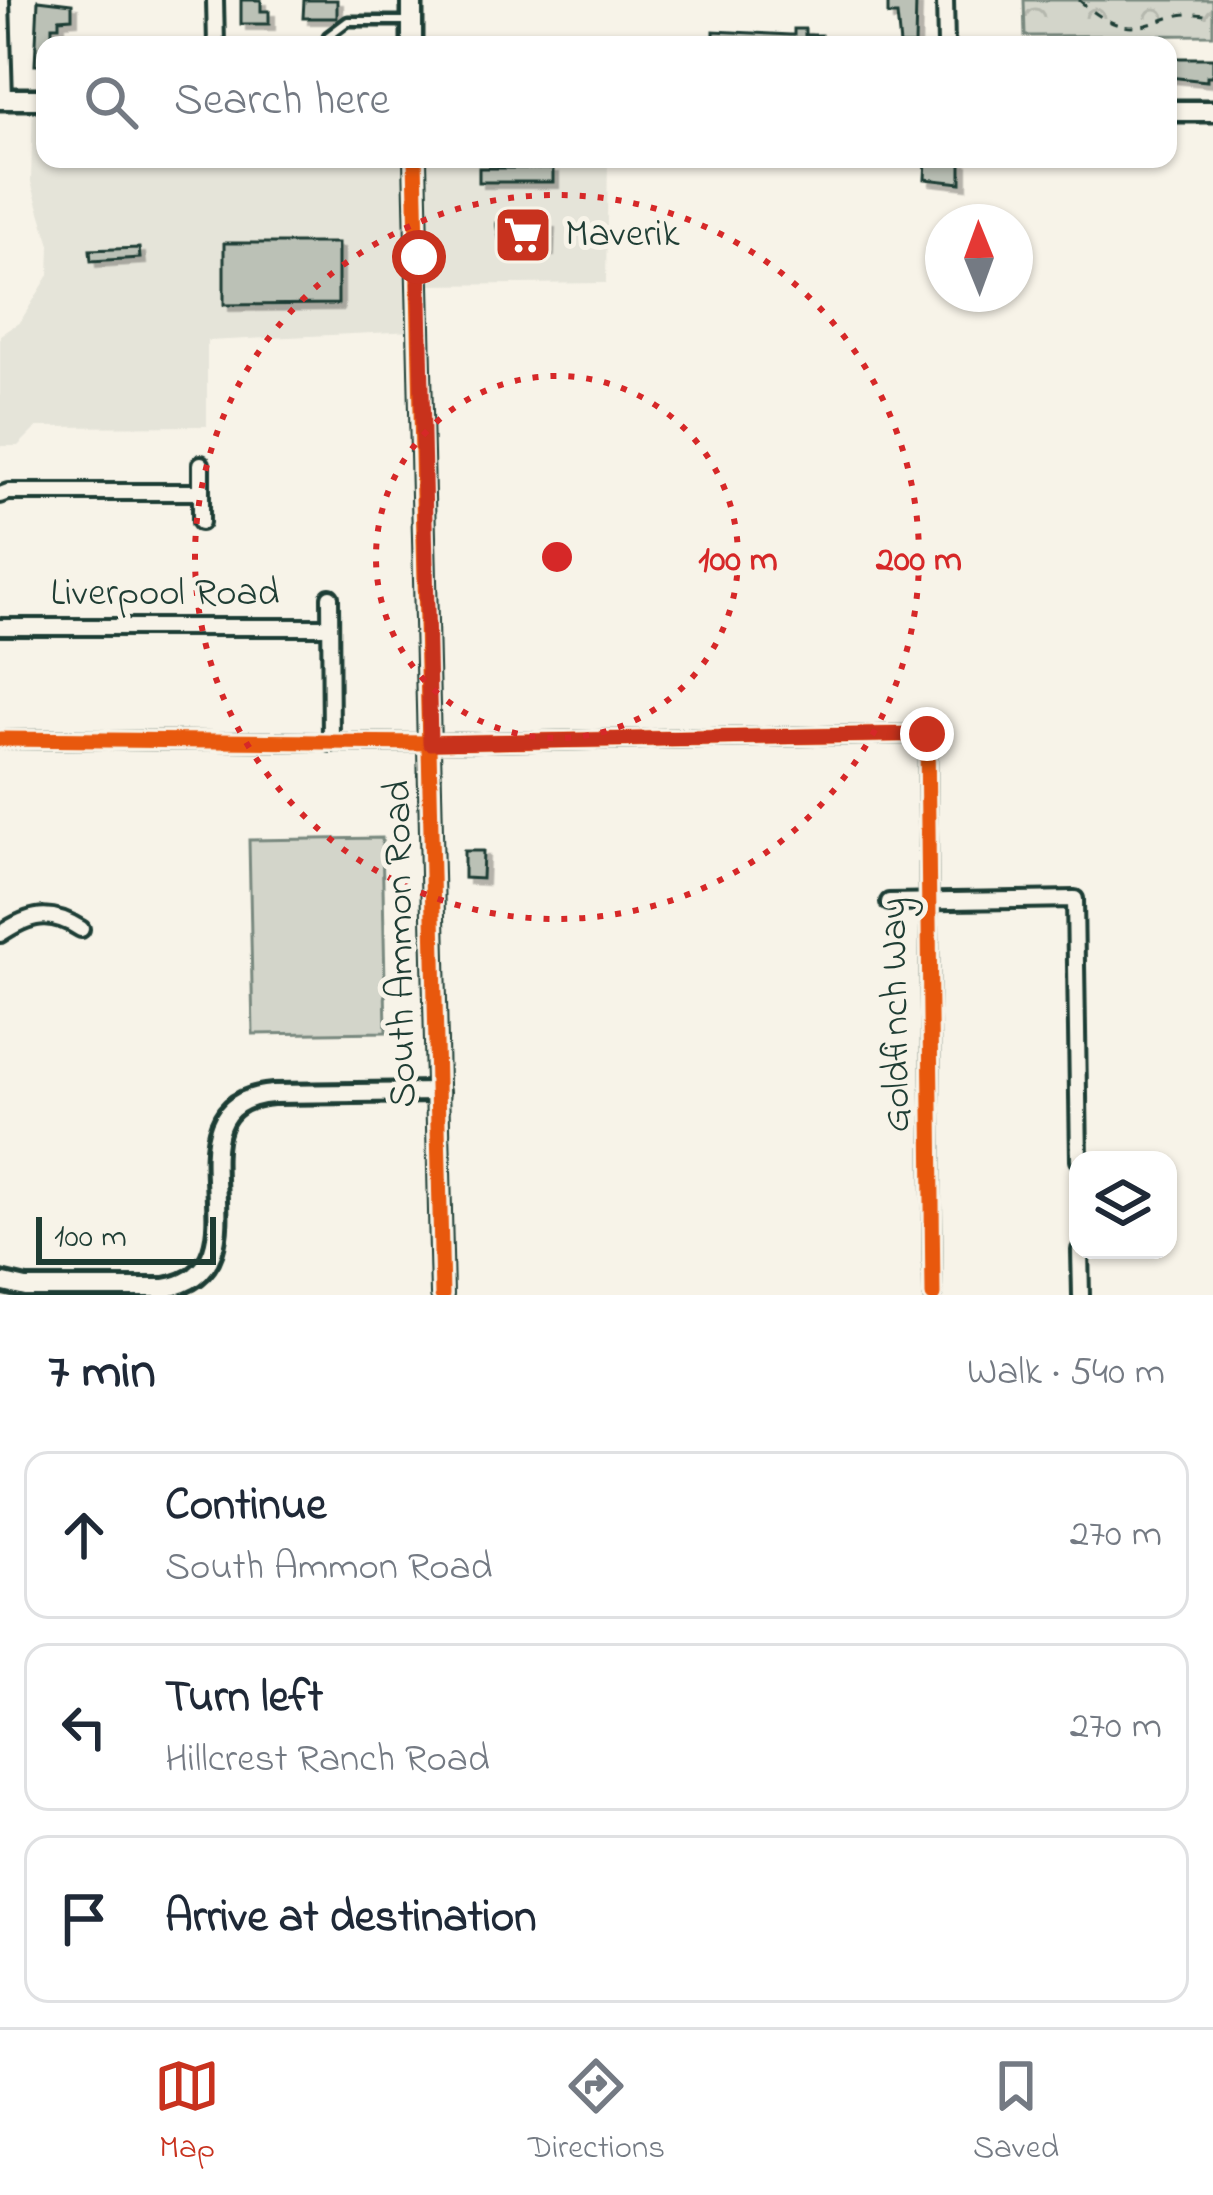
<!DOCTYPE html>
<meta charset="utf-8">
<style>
:root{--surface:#fff;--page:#f2f2f3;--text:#1f2937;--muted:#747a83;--line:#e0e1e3;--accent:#c8321e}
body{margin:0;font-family:"Indie Flower",sans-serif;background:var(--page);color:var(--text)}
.controls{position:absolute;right:36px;bottom:36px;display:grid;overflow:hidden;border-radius:24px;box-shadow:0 3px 9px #0004}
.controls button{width:108px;height:108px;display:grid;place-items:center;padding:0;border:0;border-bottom:3px solid var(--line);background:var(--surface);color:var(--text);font:60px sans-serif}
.compass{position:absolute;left:925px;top:204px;width:108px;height:108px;border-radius:50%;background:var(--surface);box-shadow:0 3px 9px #0004;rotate:359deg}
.scale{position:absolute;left:36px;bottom:30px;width:180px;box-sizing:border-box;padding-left:12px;border:6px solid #1f3d34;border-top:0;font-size:33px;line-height:42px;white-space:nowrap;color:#1f3d34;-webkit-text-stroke:9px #f7f3e8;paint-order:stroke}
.stop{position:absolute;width:36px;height:36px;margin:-27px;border:9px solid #c8321e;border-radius:50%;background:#fff}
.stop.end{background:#c8321e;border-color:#fff;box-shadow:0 3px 12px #0008}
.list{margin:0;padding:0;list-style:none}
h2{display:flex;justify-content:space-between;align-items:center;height:156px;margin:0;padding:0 48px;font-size:51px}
h2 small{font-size:39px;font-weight:400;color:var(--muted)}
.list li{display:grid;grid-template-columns:78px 1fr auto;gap:36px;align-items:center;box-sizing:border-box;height:168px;margin:0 24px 24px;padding:0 24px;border:3px solid var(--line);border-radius:24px}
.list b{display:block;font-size:45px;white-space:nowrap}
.list p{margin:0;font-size:39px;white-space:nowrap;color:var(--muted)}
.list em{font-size:39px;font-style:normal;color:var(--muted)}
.icon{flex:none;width:66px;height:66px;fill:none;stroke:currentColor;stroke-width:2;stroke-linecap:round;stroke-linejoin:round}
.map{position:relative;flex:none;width:1213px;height:1295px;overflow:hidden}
.search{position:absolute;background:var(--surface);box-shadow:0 3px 9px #0004;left:36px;right:36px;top:36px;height:132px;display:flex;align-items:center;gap:30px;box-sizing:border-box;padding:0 42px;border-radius:24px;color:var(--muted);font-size:45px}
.sheet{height:732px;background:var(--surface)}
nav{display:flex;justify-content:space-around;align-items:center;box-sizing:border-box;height:168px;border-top:3px solid var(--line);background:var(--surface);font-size:33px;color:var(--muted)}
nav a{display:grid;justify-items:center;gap:6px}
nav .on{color:var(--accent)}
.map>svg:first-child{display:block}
</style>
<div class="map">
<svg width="1213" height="1295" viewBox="0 0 1213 1295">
<defs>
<pattern id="forest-crowns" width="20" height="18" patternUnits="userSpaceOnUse" patternTransform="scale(3)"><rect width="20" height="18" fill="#d3d5ca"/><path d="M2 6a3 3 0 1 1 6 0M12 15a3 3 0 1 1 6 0" fill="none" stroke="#b5b8ae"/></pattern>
<filter id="shadow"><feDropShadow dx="5.5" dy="5.5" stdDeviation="0" flood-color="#0004"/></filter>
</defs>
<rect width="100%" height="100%" fill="#f7f3e8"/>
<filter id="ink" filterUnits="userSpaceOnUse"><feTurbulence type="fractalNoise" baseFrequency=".00833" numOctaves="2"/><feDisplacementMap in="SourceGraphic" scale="24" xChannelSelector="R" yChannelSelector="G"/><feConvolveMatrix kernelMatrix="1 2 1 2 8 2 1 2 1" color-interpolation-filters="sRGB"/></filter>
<g filter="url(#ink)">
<polygon fill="#e5e4d9" points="33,99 45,99 45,159 608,159 606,283 421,285 415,331 207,341 207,426 37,427 18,446 0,446 0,335 20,322 49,275 50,245 31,182"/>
<polygon fill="url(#forest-crowns)" stroke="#79897f" stroke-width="3" points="1024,0 1213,0 1213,35 1025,36"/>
<polygon fill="#d3d5ca" stroke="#79897f" stroke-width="3" points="382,838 386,1032 253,1034 249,840"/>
<g fill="#bbc1b6" stroke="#1f3d34" stroke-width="3" filter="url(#shadow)">
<polygon points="38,0 72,4 72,18 59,19 59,26 52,26 52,45 45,45 45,65 35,65"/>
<polygon points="241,0 261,0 261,11 269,11 269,24 241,24"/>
<polygon points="304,0 337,0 337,18 303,18"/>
<polygon points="888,1 916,1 915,45 900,45 897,15 888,15"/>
<polygon points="794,29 805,29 805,35 821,35 821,45 714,45 714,31 790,35 794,35"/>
<polygon points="1168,58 1213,58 1213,76 1207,76 1207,81 1168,77"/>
<polygon points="926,159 961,161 961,183 925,179"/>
<rect x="479" y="168" width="74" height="14"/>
<polygon points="496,223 549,223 548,250 501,250"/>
<polygon points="224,243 338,243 338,304 224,305"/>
<polygon points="139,248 140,258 91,261 90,250"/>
<polygon points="464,851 483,851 482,879 464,878"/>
</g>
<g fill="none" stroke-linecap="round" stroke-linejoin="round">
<g stroke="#1f3d34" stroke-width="15">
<polyline id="service" points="328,45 328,36 348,21 406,21"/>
</g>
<g stroke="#1f3d34" stroke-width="22">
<g id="minor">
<polyline points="1,0 4,99"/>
<polyline points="215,0 216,45"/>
<polyline points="945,0 946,45"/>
<polyline points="201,464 201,522"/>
<polyline points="0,495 8,492 200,492"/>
<polyline points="330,597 331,743"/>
<polyline points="0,627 330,627"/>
<polyline points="0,739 430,743 927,734 933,1295"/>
<polyline points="889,902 1075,899 1079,1160"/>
<path d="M 0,934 C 30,914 50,909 81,929"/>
<polyline points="1080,1250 1081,1295"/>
</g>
</g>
<g stroke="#1f3d34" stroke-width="26">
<g id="tertiary">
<polyline points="415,159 442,1295"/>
<path d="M 0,1282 L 26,1288 L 165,1288 C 279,1269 152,1103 273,1094 L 438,1092"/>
</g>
</g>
<g stroke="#1f3d34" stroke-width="27">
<g id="secondary">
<polyline points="412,0 412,45"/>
<polyline points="0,99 45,99"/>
<polyline points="1168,111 1213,111"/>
</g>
</g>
<path stroke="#1f3d34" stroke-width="3" stroke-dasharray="9 9" stroke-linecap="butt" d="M 1079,0 C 1145,59 1156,0 1213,17"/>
<use href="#service" stroke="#f7f3e8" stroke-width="6"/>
<use href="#minor" stroke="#f7f3e8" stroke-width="14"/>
<use href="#tertiary" stroke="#f7f3e8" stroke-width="16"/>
<use href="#secondary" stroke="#f7f3e8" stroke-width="18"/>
<g stroke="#f7f3e8" stroke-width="22">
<g id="cycleway">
<polyline points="415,159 442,1295"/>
<polyline points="0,739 430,743 927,734 933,1295"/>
</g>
</g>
<use href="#cycleway" stroke="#e8590c" stroke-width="15"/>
</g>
</g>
<g fill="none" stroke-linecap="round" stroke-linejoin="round" filter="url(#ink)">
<polyline stroke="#c8321e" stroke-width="15" points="419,257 430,743 927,734"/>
</g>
<g fill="none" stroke="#d62828" stroke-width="6" stroke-dasharray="6 12">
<circle cx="557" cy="557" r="181"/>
<circle cx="557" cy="557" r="362"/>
</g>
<defs>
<g id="supermarket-square" transform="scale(3)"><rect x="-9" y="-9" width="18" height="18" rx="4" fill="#c8321e" stroke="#f7f3e8"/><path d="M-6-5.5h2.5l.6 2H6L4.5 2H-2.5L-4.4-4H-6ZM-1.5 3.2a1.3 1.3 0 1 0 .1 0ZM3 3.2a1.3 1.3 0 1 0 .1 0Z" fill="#fff"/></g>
</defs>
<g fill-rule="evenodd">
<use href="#supermarket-square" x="523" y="235"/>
</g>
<g text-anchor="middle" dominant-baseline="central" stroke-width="10" stroke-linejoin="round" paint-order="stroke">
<g font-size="39" fill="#1f3d34" stroke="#f7f3e8" text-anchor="start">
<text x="565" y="235">Maverik</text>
</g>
<g font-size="39" fill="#1f3d34" stroke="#f7f3e8">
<text x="165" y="594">Liverpool Road</text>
<text transform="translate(402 944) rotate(-91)">South Ammon Road</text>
<text transform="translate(897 1015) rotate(-91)">Goldfinch Way</text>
</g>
</g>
<circle cx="557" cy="557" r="18" fill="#d62828" stroke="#f7f3e8" stroke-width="6"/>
<g font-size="36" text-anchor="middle" font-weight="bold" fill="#d62828" stroke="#f7f3e8" stroke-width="10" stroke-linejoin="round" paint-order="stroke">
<text x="738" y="570">100 m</text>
<text x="919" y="570">200 m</text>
</g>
</svg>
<div class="controls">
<button><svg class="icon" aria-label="layers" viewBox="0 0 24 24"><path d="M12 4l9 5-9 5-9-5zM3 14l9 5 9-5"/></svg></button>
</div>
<svg class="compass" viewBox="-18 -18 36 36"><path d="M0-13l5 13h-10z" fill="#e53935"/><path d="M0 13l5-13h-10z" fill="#747a83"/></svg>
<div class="scale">100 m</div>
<div class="stop" style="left:419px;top:257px"></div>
<div class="stop end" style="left:927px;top:734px"></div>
<div class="search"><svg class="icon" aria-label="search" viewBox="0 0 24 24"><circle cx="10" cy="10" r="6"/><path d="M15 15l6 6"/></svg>Search here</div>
</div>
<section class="sheet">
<h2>7 min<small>Walk · 540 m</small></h2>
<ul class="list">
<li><svg class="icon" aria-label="ahead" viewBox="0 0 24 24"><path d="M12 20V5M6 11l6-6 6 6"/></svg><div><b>Continue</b><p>South Ammon Road</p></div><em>270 m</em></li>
<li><svg class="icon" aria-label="left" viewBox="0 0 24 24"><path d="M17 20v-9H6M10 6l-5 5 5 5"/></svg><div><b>Turn left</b><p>Hillcrest Ranch Road</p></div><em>270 m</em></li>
<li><svg class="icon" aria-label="arrive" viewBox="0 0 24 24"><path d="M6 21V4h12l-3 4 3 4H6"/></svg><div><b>Arrive at destination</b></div></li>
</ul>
</section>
<nav>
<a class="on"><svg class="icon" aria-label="map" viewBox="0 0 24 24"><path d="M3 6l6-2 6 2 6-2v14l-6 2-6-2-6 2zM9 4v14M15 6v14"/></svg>Map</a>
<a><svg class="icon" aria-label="directions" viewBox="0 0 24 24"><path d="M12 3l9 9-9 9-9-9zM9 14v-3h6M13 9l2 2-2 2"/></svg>Directions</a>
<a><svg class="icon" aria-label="saved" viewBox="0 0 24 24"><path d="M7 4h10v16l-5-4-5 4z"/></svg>Saved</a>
</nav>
